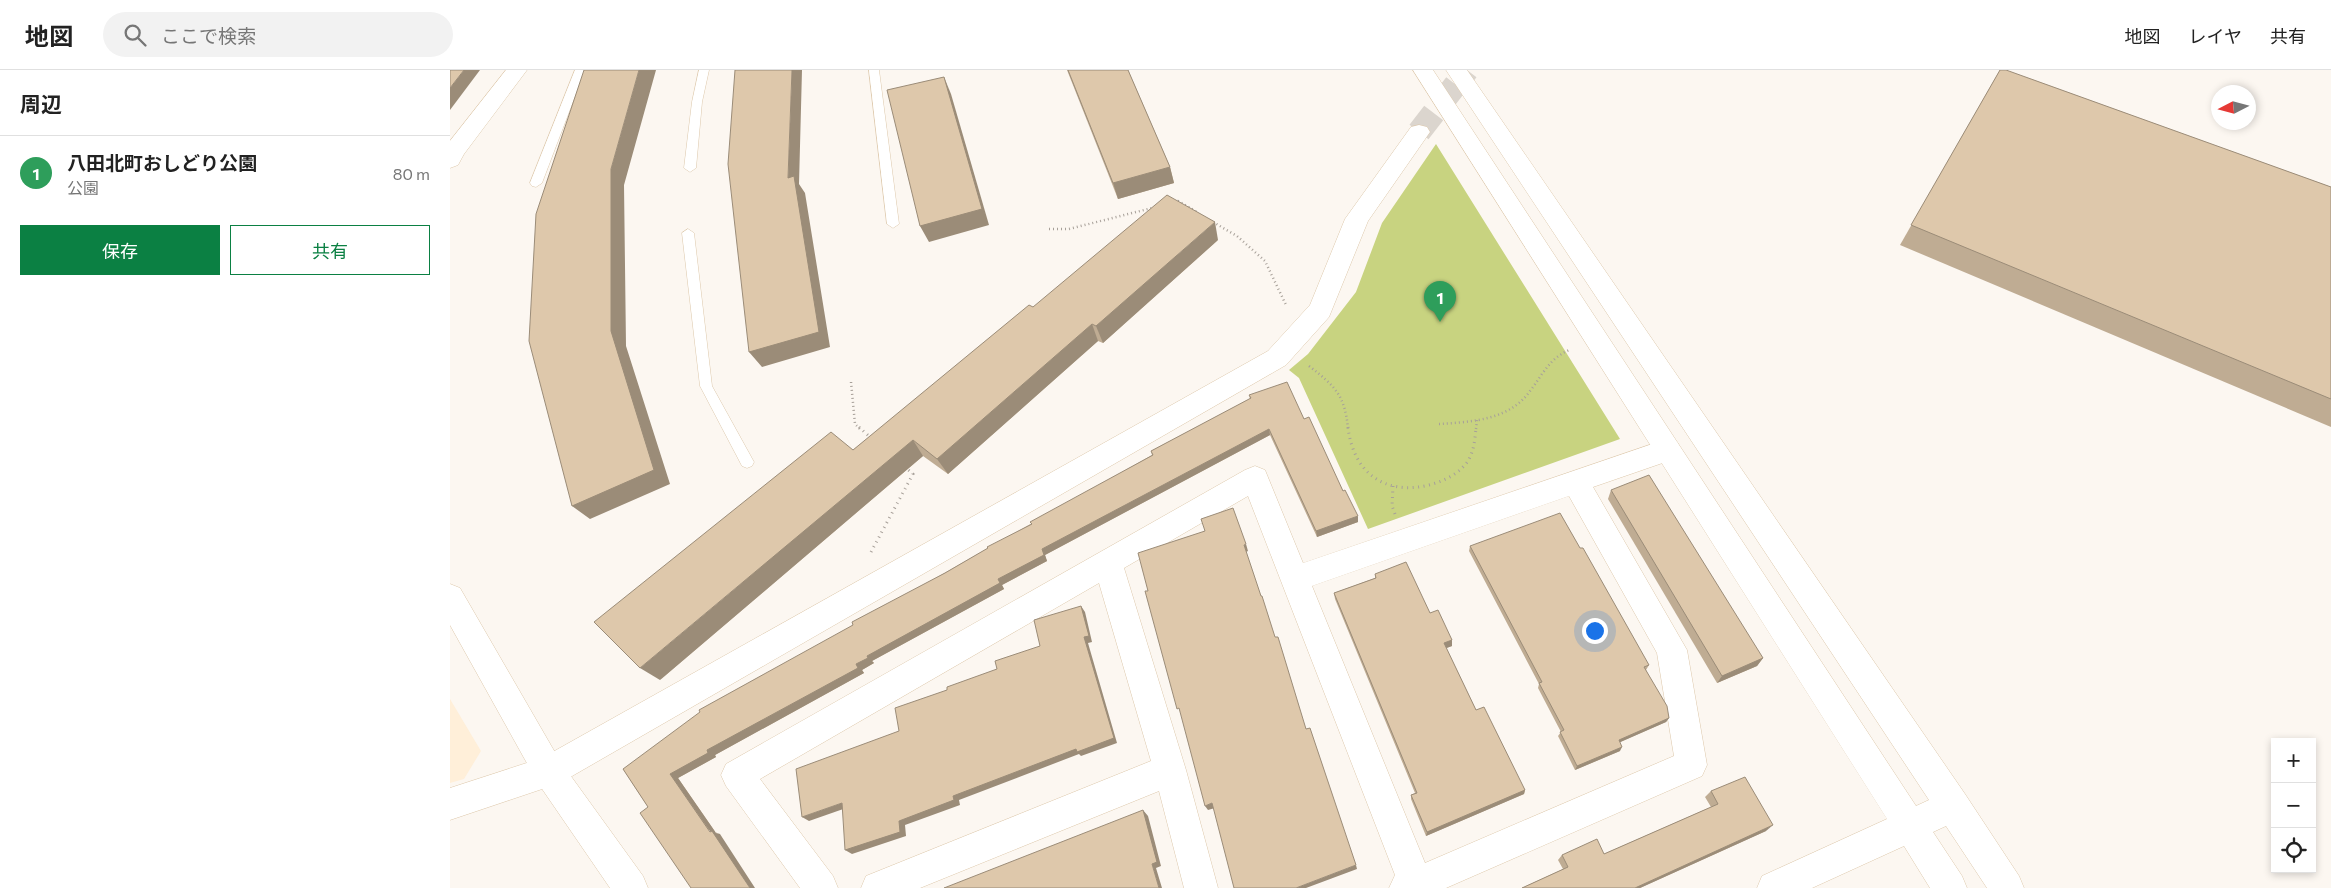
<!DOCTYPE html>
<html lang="ja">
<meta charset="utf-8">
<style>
:root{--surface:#fff;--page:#f2f2f2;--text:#222;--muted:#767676;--line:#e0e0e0;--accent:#0b8043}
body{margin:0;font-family:Commissioner,"Noto Sans JP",sans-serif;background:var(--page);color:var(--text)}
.controls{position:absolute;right:15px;bottom:15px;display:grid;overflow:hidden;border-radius:0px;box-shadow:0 2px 8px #0003}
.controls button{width:45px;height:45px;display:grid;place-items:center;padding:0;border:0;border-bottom:1px solid var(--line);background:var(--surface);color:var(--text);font:25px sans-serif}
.compass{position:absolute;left:1761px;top:15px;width:45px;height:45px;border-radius:50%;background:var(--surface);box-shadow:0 2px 8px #0003;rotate:264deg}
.you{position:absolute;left:1144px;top:560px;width:18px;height:18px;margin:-12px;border:4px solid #fff;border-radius:50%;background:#1a73e8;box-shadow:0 0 0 8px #1a73e833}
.badge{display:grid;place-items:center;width:32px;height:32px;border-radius:50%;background:var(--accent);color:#fff;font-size:16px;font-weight:700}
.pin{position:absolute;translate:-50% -41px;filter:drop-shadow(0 1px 2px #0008)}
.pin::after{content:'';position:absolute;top:26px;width:18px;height:15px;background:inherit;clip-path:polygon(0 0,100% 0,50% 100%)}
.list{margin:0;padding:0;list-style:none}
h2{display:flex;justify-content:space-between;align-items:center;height:65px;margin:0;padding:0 20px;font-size:21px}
h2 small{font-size:16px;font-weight:400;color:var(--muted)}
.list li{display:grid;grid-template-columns:32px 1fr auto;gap:15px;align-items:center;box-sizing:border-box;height:75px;padding:0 20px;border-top:1px solid var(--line)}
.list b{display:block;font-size:19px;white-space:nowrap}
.list p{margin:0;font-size:16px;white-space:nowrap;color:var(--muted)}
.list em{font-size:16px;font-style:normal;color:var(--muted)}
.actions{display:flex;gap:10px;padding:15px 20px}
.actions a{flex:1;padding:11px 0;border:1px solid var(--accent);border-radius:0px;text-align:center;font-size:18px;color:var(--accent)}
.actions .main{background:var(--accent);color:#fff}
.icon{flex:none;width:28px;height:28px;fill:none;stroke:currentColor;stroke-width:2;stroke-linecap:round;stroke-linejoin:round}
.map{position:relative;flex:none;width:1881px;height:818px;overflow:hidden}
header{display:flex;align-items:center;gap:30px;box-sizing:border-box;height:70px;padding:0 25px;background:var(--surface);border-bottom:1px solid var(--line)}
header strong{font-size:24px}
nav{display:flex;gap:28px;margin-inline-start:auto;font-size:18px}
.search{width:350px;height:45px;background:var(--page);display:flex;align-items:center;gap:12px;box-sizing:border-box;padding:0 18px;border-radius:28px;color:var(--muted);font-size:19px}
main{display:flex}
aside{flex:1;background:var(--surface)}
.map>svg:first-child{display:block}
</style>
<header>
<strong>地図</strong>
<div class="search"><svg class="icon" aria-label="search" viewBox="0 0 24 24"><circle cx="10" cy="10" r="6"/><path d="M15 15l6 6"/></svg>ここで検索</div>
<nav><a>地図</a><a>レイヤ</a><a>共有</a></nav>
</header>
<main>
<aside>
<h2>周辺<small></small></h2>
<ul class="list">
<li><span class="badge" style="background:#2e9e5b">1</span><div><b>八田北町おしどり公園</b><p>公園</p></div><em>80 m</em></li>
</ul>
<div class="actions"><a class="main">保存</a><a>共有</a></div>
</aside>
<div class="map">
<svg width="1881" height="818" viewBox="0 0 1881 818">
<rect width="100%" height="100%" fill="#fcf7f1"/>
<polygon fill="#ffefd9" points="0,629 31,681 14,709 0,713"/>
<polygon fill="#c8d380" points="986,74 1170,369 918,459 849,308 839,300 858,284 906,222 932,153"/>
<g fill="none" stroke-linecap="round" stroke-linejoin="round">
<polyline stroke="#dbd5ce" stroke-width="24" stroke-dasharray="24 12" stroke-linecap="butt" points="969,62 1017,0"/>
<g stroke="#ddc8ab" stroke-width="1">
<g id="lane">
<polygon points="125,0 135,0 92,113 86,117 82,116 80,113"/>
<polygon points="249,0 259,0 252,32 246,98 240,102 234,98 242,32"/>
<polygon points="419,0 429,0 449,154 443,158 437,154"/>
<polygon points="238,159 244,163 262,316 304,392 302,396 297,398 292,396 250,316 232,163"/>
</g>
</g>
<g stroke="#ddc8ab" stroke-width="1">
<g id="street">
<polygon points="969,55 977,57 980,62 918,151 879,247 836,295 110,713 0,750 0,718 92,688 818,281 860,235 895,149 961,57"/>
<path d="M 1217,369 L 1227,372 L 1231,380 L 1227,388 L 1143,417 L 1237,580 L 1257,695 L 1252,706 L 996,818 L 939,818 L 945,805 L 798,426 L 674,498 L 736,700 L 768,818 L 734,818 L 709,721 L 470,818 L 411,818 L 416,806 L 701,691 L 649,513 L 310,709 L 383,806 L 388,818 L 350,818 L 276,716 L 271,705 L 276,694 L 795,400 L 805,396 L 815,400 L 853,493 ZM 1119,426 L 1207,583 L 1224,686 L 975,793 L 862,516 Z"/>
</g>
</g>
<g stroke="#ddc8ab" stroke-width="1">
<g id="secondary">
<polygon points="56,0 77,0 14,84 8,95 0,98 0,71"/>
<polygon points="963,0 983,0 1466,736 1479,730 996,0 1017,0 1515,724 1569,806 1574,818 1537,818 1496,756 1483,762 1512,806 1517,818 1480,818 1454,776 1362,818 1307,818 1312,806 1437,749"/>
<polygon points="0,514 10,518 110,691 193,806 198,818 160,818 88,713 0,555"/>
</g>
</g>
<g stroke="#a7a099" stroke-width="2.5" stroke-dasharray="1 3" stroke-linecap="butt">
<polyline points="724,132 728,131 747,142"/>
<polyline points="763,152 787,166 815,191 836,235"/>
<polyline points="599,159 619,159 706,137"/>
<path d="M 859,296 C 885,316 895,325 898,359"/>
<polyline points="401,312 405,354 410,359"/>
<path d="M 989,354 C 1021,352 1060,350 1080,321 C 1093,304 1099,289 1119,280"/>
<polyline points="1026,359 1027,350"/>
</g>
<g stroke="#a7a099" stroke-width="3" stroke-dasharray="1 4.5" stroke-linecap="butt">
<polyline points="409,357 422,369"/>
<path d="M 898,357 C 903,402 934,426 979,415 C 994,411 1009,404 1018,391 C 1024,381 1025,369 1026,357"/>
<polyline points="943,416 942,436 945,444"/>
<polyline points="421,482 463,404 455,397"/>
</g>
<use href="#lane" fill="#fff" fill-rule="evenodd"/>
<use href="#street" fill="#fff" fill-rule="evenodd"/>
<use href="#secondary" fill="#fff" fill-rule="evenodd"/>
</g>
<g fill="#bfac93">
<polygon points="617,0 678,0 720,97 724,113 668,129"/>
<polygon points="1550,0 1881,117 1881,357 1450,175"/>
<polygon points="768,170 653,273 648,271 498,404 473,386 210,610 403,380 583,237"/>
<polygon points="799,325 854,349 893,421 908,452 867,467 820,365 595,485 597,491 552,515 554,519 422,591 424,593 412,600 414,603 265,685 266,687 228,708 266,763 270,764 198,737 173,699 403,555 702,385 701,381 800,329"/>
<polygon points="1161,420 1313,588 1307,596 1267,613 1158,429"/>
<polygon points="1020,476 1199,595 1196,600 1219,648 1216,652 1170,672 1170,681 1125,700 1108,666 1111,662 1088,618 1089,614 1019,481"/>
<polygon points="925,504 980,543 1002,570 1002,576 996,578 1026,640 1075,720 1074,724 976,766 961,729 961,725 965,723 885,529 884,523 925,508"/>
<polygon points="1261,721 1316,761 1190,818 1072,818 1113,799 1108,790 1112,785 1154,784 1261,737 1255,727"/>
</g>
<g fill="#9b8c78">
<polygon points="14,0 30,0 0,40 0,18"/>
<polygon points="189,0 206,0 174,115 176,276 220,414 140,449 122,436 161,99"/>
<polygon points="342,0 352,0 349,114 355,123 380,277 312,297 299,282 338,108"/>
<polygon points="494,7 501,24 539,155 479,172 470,156"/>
<polygon points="720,97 724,113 668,129 663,113"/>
<polygon points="765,152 768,170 653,273 646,256"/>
<polygon points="642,254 648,271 498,404 487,389"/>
<polygon points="819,359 820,365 595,485 597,491 552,515 554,519 422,591 424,593 412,600 414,603 265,685 266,687 228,708 266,763 270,764 305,818 300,818 220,704 257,680 406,594 417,586 548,509 592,479"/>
<polygon points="463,370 473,386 210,610 190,598"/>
<polygon points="908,446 908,452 867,467 866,461"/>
<polygon points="796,474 798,481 796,482 794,475"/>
<polygon points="631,536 635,542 642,572 638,573 667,673 631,686 629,684 509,730 510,735 455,755 456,766 402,784 395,780 449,751 503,726 634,567"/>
<polygon points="1002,570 1002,576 994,579 994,573"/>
<polygon points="1313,588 1307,596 1267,613 1272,606"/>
<polygon points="1219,648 1216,652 1166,674 1169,670"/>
<polygon points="1172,677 1170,681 1125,700 1127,696"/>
<polygon points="1075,720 1074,724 976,766 977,762"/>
<polygon points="392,733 399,737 359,751 352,747"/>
<polygon points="762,733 765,738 758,740 755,736"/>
<polygon points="693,740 698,746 711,796 706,798 712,818 709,818 702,794"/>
<polygon points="1323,755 1316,761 1190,818 1185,818"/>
<polygon points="906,795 907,799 856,818 846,818"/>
</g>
<g fill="#dec8ab" stroke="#9b8c78">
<polygon points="0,0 14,0 0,18"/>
<polygon points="134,0 189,0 161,99 161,261 204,400 122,436 79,271 86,144"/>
<polygon points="285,0 342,0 338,108 344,106 369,262 299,282 278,94"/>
<polygon points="618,0 678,0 720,97 663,113"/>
<polygon points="1550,0 1556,0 1881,117 1881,329 1461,155"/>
<polygon points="494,7 532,139 470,156 437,20"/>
<polygon points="717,125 765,152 646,256 642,254 487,389 463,370 190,598 144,552 381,362 403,380 579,235 583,237"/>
<polygon points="837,312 854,349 859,347 893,421 895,420 908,446 866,461 819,359 592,479 594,485 548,509 550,513 417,586 418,588 406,594 408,598 257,680 258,683 220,704 260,762 262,761 300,818 241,818 190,743 198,737 173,699 250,642 249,640 403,555 402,552 495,503 538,478 537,477 582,454 580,452 703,385 701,381 801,328 799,325"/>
<polygon points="1199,405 1313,588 1272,606 1161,420"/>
<polygon points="783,438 796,474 794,475 811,526 812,526 825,567 828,567 856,659 860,658 906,795 846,818 784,818 762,733 755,736 729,638 727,639 695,521 698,521 688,483 755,461 751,449"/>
<polygon points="1110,443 1130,478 1133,478 1199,595 1194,597 1217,636 1219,648 1169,670 1172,677 1127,696 1110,662 1114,660 1089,613 1092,612 1020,476"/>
<polygon points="956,492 980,543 988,540 1002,570 994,573 1026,640 1034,637 1075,720 977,762 961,725 967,723 884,523 926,508 925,504"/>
<polygon points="631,536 639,566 634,567 664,668 627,682 626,679 503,726 504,730 449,751 450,762 395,780 392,733 352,747 346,699 449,661 445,638 497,620 497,617 547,599 545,591 590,576 584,550"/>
<polygon points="1295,707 1323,755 1185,818 1072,818 1118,797 1112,785 1147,769 1154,784 1268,734 1261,721"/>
<polygon points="693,740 707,792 702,794 709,818 494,818"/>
</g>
</svg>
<div class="controls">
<button>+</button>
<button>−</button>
<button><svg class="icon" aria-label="locate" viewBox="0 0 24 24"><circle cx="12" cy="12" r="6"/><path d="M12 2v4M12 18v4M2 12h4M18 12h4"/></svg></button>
</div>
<svg class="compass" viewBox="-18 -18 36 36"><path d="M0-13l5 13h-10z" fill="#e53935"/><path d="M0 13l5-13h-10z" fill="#767676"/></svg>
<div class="you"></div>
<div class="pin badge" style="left:990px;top:252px;background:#2e9e5b">1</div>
</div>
</main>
